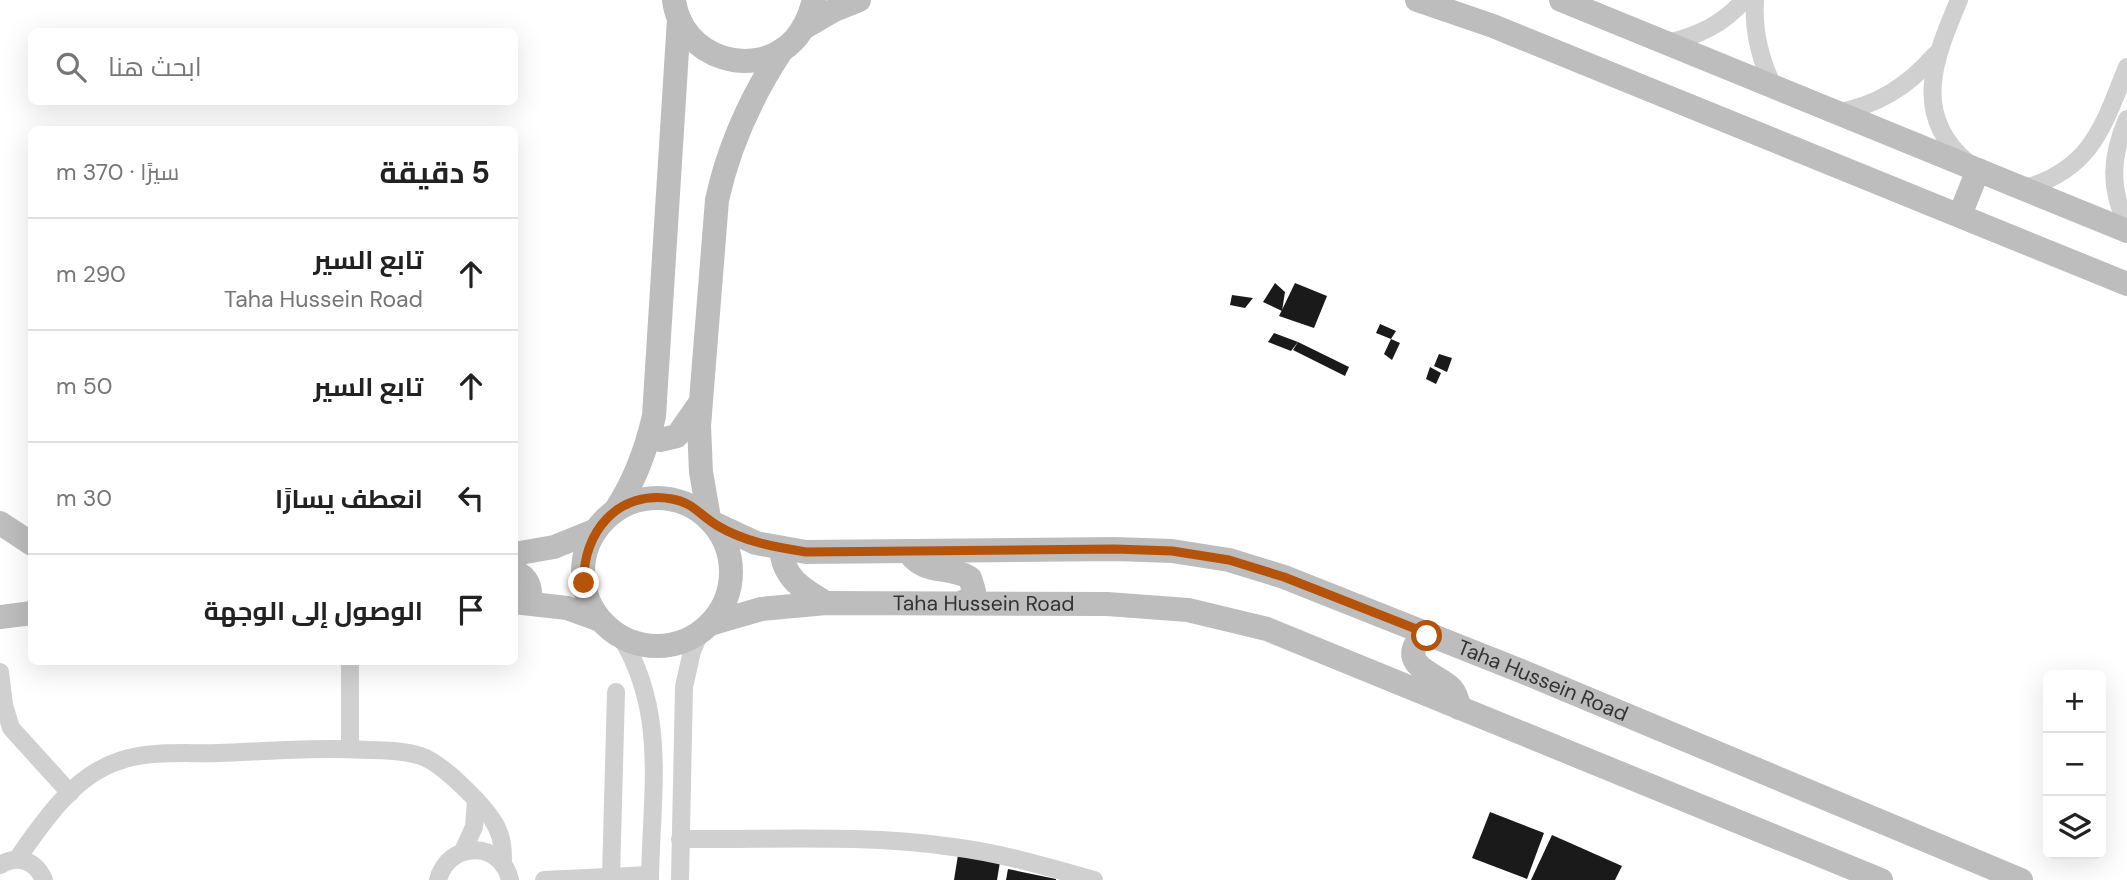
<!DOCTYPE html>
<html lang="ar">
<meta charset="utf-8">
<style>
:root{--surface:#fff;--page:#f2f2f2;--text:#222;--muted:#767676;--line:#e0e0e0}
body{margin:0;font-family:"DM Sans",Cairo,sans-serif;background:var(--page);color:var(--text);direction:rtl}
.controls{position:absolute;right:21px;bottom:21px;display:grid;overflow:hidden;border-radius:10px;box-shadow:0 7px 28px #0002}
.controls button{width:63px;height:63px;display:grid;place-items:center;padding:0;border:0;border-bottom:2px solid var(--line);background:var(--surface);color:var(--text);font:35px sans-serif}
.stop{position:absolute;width:21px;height:21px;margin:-16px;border:5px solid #b45309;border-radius:50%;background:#fff}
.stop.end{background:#b45309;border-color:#fff;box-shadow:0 2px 7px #0008}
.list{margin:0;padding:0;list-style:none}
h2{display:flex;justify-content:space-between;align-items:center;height:91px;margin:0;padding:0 28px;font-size:30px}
h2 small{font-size:23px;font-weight:400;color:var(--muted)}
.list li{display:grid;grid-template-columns:46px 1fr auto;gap:21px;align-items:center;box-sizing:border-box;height:112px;padding:0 28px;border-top:2px solid var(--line)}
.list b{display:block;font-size:26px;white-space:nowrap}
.list p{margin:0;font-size:23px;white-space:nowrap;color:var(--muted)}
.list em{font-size:23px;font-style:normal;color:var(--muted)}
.icon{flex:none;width:38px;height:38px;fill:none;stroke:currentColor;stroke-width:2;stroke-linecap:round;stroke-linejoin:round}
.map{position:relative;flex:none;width:2127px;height:880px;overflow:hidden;direction:ltr}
.search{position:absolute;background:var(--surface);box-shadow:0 7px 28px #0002;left:28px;top:28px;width:490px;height:77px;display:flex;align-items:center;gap:18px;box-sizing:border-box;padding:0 24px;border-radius:10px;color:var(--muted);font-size:26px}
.panel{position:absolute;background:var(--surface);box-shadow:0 7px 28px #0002;left:28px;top:126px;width:490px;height:539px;border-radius:10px;direction:rtl}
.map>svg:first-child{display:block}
</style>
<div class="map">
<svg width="2127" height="880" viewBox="0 0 2127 880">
<rect width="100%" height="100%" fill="#fff"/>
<g fill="#1a1a1a">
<polygon points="1275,283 1285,292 1282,311 1263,302"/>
<polygon points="1295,283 1327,296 1314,328 1279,316"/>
<polygon points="1232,295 1253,298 1245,308 1230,305"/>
<polygon points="1380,324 1396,331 1391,339 1376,333"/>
<polygon points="1274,333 1298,342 1291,351 1268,342"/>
<polygon points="1391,339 1400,343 1392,360 1384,354"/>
<polygon points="1298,342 1349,367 1345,376 1293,350"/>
<polygon points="1439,354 1452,358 1447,372 1434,366"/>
<polygon points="1430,367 1441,373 1436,384 1426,379"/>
<polygon points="1490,812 1544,833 1527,879 1472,858"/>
<polygon points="1552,835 1622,866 1615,880 1531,880"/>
<polygon points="958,855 1000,862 997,880 954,880"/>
<polygon points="1008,869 1056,879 1056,880 1006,880"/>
</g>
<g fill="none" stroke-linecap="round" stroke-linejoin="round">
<g stroke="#d0d0d0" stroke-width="18">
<path d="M 1755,0 C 1753,30 1760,59 1773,86"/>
<path d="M 1959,0 C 1935,57 1910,115 1968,163"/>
<path d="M 1667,43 C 1698,36 1723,24 1744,0"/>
<path d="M 1835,113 C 1877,106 1908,86 1935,55"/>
<path d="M 2127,119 C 2111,157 2109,187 2127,225"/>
<path d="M 2023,189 C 2092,169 2103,127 2127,67"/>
<path d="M 621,637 C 668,714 651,794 650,880"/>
<polyline points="0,672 4,705 11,728 70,793"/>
<polyline points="350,749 350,662"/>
<path d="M 680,839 C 771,840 864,834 953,847 C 1001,853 1048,867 1094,880"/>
<polyline points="463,851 474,827 476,801"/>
<path d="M 17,859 C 43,822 73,776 119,761 C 149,750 187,754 219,753 C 269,751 319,747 368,750 C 385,750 405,751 421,756 C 442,763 488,808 497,828 C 503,840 503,852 503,865"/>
<path d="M 0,865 C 18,854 36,861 44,880"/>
<polyline points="611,877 616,692"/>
<path d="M 438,880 C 448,841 501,840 510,880"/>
<polyline points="544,880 650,875"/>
<polyline points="680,880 684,687 692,651 700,633"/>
</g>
<g stroke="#bdbdbd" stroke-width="24">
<path d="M 674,0 C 681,58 756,82 795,39 C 805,28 810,15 814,0"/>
<polyline points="1417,0 1493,26 2127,284"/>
<polyline points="1561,0 2127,231"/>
<polyline points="803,28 834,10 859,0"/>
<polyline points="1960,215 1978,170"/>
<polyline points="649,436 660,440 677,436 700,403"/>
<circle cx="657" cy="572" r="74"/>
<path d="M 615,511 C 635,481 646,451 654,416 L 679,19"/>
<path d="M 709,518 L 701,472 L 699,426 L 717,200 C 729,145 751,97 782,50"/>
<polyline points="0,523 32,544"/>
<path id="s1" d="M 715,524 L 756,543 L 806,552 L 1115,549 L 1172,551 L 1229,560 L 1284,577 L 1521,671 L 2021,880"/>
<path d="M 781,548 C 783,578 802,589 826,603"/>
<path d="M 908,551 C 925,577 948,564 970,578 L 974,591 L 969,599 L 961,603"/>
<polyline points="514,554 554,547 596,530"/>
<path d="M 514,571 C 528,577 532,588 529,602"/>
<polyline points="514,602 567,608 600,620"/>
<polyline points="0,617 32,613"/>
<path id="s2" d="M 710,624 L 761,609 L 826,603 L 1107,604 L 1188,610 L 1267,629 L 1881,880"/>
<path d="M 1434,636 C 1426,637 1419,638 1415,646 C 1405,668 1440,676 1451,688 C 1456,694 1458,701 1459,708"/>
</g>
</g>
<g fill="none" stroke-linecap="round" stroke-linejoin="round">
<path stroke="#b45309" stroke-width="9" d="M 584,583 C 582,533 618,489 672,499 C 692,502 701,516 718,526 C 745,542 775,547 806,552 L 1115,549 L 1172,551 L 1229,560 L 1284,577 L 1434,636 L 1427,636"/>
</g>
<g text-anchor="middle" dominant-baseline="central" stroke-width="7" stroke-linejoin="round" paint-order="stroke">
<g font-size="21" fill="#333" stroke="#fff">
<text stroke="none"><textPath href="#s2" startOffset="276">Taha Hussein Road</textPath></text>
<text stroke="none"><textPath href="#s1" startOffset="856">Taha Hussein Road</textPath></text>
</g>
</g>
</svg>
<div class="controls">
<button>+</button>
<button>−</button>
<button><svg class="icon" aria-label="layers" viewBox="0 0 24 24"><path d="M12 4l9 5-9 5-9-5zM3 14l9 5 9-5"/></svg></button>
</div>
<div class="stop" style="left:1427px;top:636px"></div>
<div class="stop end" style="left:584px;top:583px"></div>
<div class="search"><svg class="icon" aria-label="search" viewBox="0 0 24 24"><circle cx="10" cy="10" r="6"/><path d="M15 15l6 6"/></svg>ابحث هنا</div>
<section class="panel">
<h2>5 دقيقة<small>سيرًا · 370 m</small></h2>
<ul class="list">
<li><svg class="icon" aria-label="ahead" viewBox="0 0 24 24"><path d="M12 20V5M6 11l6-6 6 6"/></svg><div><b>تابع السير</b><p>Taha Hussein Road</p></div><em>290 m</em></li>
<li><svg class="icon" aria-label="ahead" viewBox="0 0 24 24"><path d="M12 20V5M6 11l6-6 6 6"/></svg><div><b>تابع السير</b></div><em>50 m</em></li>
<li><svg class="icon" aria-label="left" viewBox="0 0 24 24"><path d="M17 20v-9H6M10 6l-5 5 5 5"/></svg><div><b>انعطف يسارًا</b></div><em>30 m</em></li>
<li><svg class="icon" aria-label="arrive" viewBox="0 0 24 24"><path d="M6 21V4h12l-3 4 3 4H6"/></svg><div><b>الوصول إلى الوجهة</b></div></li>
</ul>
</section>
</div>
